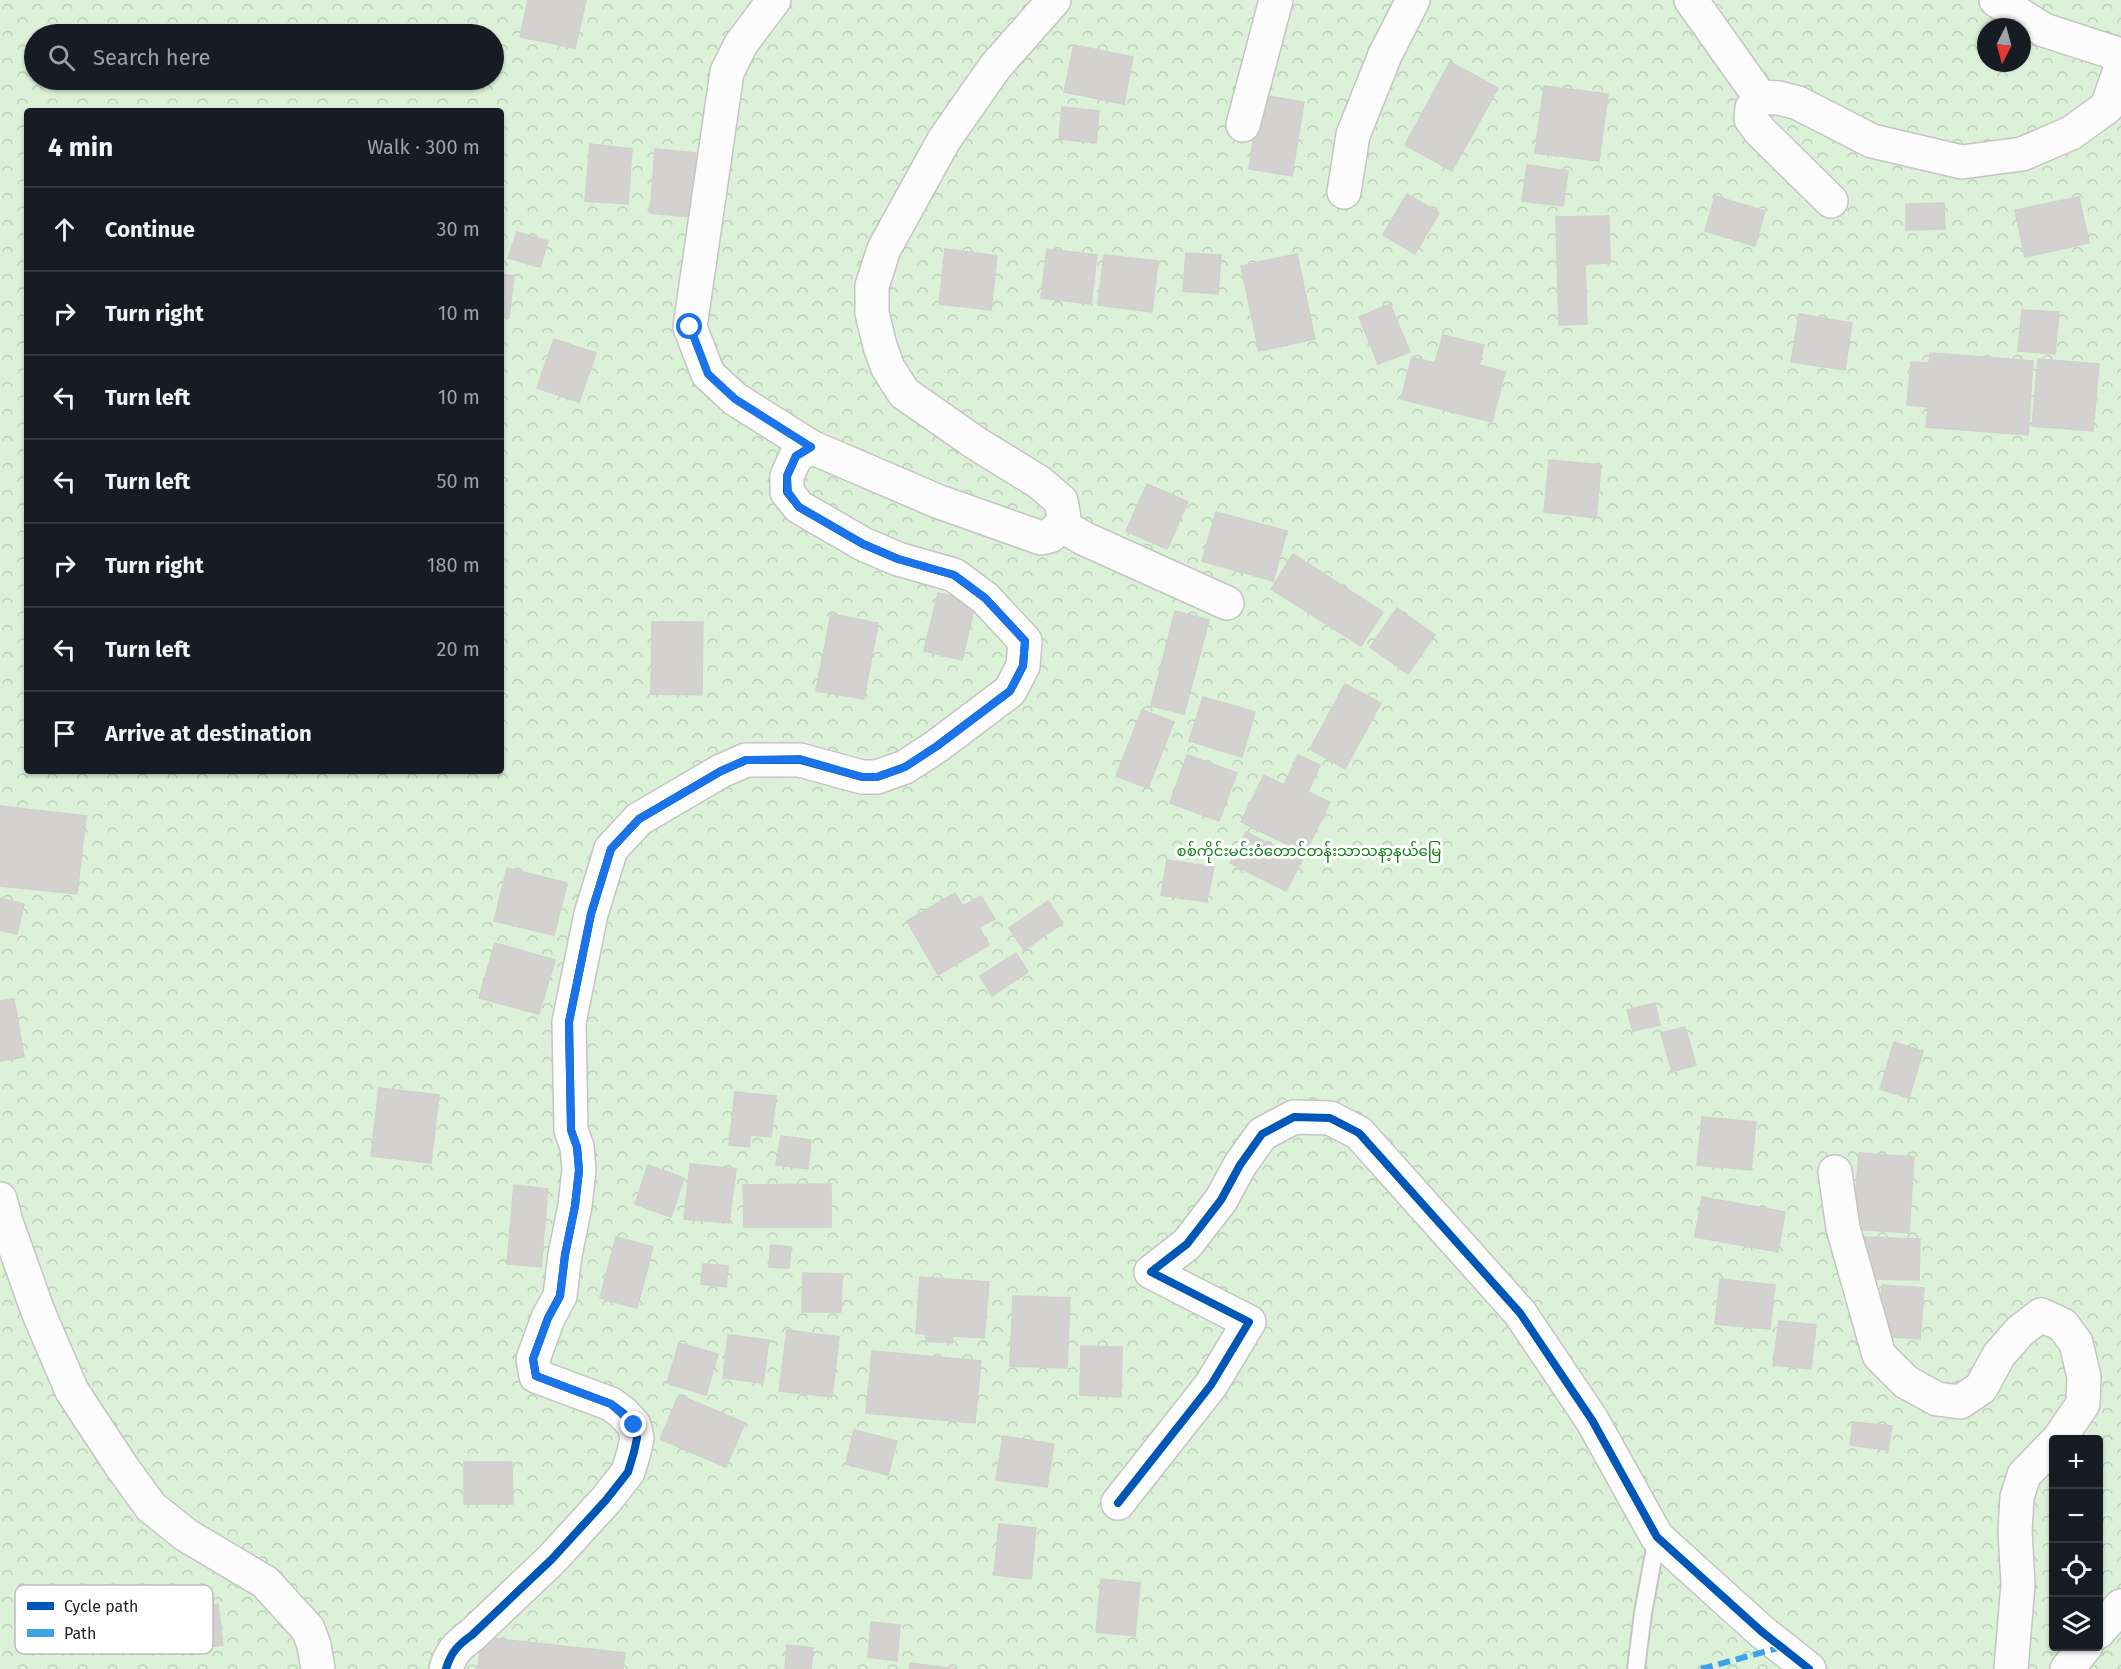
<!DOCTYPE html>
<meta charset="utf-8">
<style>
:root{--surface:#171b24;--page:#20242c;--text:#f1f3f6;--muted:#9ea1a6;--line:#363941}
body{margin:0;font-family:"Fira Sans","Noto Sans Myanmar",sans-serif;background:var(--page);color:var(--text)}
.controls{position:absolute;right:18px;bottom:18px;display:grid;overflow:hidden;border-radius:6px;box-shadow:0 2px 4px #0004}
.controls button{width:54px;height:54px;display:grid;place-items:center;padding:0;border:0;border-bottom:2px solid var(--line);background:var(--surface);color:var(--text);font:30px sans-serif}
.compass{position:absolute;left:1977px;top:18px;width:54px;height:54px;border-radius:50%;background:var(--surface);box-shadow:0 2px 4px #0004;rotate:186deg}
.stop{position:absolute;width:18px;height:18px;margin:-14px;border:4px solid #1a73e8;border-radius:50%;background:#fff}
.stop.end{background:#1a73e8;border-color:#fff;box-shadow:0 2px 6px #0008}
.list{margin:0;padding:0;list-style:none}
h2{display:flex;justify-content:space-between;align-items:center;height:78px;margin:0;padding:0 24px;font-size:26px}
h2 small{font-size:20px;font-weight:400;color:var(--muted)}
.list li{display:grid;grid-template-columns:39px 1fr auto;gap:18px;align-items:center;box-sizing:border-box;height:84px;padding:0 24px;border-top:2px solid var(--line)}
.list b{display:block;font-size:22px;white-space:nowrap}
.list em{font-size:20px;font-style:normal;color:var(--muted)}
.icon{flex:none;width:33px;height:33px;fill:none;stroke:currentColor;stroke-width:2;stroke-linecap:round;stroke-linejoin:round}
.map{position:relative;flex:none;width:2121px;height:1669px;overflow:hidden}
.search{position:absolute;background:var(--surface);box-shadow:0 2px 4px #0004;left:24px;top:24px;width:480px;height:66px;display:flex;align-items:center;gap:15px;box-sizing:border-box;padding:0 21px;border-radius:33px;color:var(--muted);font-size:22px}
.panel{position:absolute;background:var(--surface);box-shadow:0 2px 4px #0004;left:24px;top:108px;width:480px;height:666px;border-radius:6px}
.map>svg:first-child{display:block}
</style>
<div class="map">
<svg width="2121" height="1669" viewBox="0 0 2121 1669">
<defs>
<pattern id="park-crowns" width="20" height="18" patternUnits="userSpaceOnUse" patternTransform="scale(1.5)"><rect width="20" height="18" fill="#dbf2d9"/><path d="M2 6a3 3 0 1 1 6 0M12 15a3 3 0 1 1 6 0" fill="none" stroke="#bccfba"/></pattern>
</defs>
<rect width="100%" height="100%" fill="#efedeb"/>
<path fill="url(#park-crowns)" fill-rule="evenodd" d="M 0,0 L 2121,0 L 2121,1669 L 0,1669 ZM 1986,27 L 2022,27 L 2022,63 L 1986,63 ZM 34,34 L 494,34 L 494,80 L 34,80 ZM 27,111 L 501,111 L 501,771 L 27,771 ZM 2054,1440 L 2098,1440 L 2098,1646 L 2054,1646 Z"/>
<g fill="#d4d2d0" stroke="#d2cfcc" stroke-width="1.5">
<polygon points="528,0 586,0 575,48 520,37"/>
<polygon points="1074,45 1133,57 1124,104 1064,92"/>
<polygon points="1450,62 1498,88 1452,171 1405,145"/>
<polygon points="1544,86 1608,94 1599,161 1535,153"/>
<polygon points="1260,95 1304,102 1292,176 1249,169"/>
<polygon points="1062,107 1099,111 1096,143 1059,139"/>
<polygon points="590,144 632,149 628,204 585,201"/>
<polygon points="655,149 696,153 690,217 650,213"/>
<polygon points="1527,165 1568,171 1563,206 1522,201"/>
<polygon points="1407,194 1439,213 1415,254 1383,235"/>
<polygon points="1715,196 1765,211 1755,246 1705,231"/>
<polygon points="2079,197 2089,243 2025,257 2015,210"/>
<polygon points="1944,203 1945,229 1906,230 1906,204"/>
<polygon points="1609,216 1610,263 1585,264 1587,324 1559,325 1556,217"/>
<polygon points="517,232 548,241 540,267 508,258"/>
<polygon points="945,249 997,256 991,310 939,304"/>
<polygon points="1047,249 1097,255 1091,304 1041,298"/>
<polygon points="1186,253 1221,255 1218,294 1183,291"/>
<polygon points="1297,254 1315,339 1259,351 1241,266"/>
<polygon points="1104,255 1158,261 1152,312 1098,305"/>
<polygon points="501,274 514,276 509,318 501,317"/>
<polygon points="1390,304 1410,352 1378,364 1359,317"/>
<polygon points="2022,310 2059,312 2055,354 2018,351"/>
<polygon points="1799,314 1852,323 1845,370 1791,362"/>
<polygon points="1443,335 1484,345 1479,365 1505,372 1492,422 1401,399 1412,357 1435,363"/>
<polygon points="554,339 596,353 579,402 537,388"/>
<polygon points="1930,353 2033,361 2028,435 1926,427 1928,407 1907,405 1911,362 1929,363"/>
<polygon points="2038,359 2099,364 2093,431 2032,426"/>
<polygon points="1549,460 1601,465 1596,518 1544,512"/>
<polygon points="1147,484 1188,502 1167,549 1126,531"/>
<polygon points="1216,512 1287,531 1273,581 1202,561"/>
<polygon points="1293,554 1383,612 1361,646 1271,589"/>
<polygon points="938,593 976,601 962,660 924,651"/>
<polygon points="1397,608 1435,635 1408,674 1370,647"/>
<polygon points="1175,611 1209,620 1184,714 1151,706"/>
<polygon points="831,614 878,623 864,699 816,691"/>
<polygon points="652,622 703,622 702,695 651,694"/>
<polygon points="1345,684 1381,703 1345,769 1310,749"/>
<polygon points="1203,697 1255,712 1242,757 1189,741"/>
<polygon points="1142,710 1174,722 1148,788 1116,776"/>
<polygon points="1187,755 1237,773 1219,821 1170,803"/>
<polygon points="1298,755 1320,765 1308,792 1330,802 1305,853 1241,822 1264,775 1284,785"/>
<polygon points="0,806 86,816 77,894 0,886"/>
<polygon points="1246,832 1302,860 1286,891 1230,863"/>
<polygon points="1167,860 1214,867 1207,902 1161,895"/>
<polygon points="507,868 567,883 554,935 494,921"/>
<polygon points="955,893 963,906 981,896 995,919 979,927 989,945 938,975 907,921"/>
<polygon points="0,898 24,904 17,934 0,930"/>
<polygon points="1048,901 1063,923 1024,950 1009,928"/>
<polygon points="495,943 555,960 539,1014 479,998"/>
<polygon points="1016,953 1028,972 992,996 980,976"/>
<polygon points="14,999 24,1057 0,1061 0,1001"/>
<polygon points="1655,1003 1660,1025 1633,1031 1627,1010"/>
<polygon points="1685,1027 1696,1065 1672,1072 1661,1033"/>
<polygon points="1894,1042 1923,1051 1909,1098 1880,1089"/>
<polygon points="379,1088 439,1095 431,1163 371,1156"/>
<polygon points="735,1092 776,1096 771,1137 750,1135 749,1147 729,1145"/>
<polygon points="1702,1117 1756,1122 1751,1170 1697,1165"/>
<polygon points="781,1136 811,1140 808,1169 776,1165"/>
<polygon points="1859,1153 1914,1157 1909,1233 1853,1229"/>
<polygon points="690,1164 736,1169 729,1223 684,1219"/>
<polygon points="648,1165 684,1178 671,1217 635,1204"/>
<polygon points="831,1184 831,1227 744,1227 743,1185"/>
<polygon points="514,1185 548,1189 541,1267 507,1264"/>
<polygon points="1702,1197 1785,1212 1778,1252 1695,1237"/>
<polygon points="616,1237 653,1247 637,1308 600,1298"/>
<polygon points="1864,1237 1920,1239 1919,1280 1863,1279"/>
<polygon points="771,1245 791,1247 789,1268 769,1267"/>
<polygon points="703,1264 728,1266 726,1287 701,1284"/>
<polygon points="803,1273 842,1274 841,1312 802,1312"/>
<polygon points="920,1277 989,1282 984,1338 953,1336 952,1343 926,1341 926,1334 916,1333"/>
<polygon points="1720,1279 1775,1285 1770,1329 1715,1324"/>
<polygon points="1882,1285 1924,1288 1920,1339 1878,1336"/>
<polygon points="1013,1296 1070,1298 1067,1368 1010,1366"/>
<polygon points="1779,1321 1816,1325 1811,1369 1773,1365"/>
<polygon points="787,1330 839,1337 832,1397 779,1391"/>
<polygon points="728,1335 769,1340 763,1383 723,1378"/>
<polygon points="679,1343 718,1354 706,1395 667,1383"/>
<polygon points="1081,1346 1122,1347 1121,1397 1080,1395"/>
<polygon points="872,1351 981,1361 975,1423 866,1413"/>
<polygon points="679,1395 745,1423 726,1467 660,1439"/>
<polygon points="1853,1422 1892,1426 1888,1450 1850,1445"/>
<polygon points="854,1430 897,1441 888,1475 846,1464"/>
<polygon points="1003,1436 1054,1444 1047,1487 996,1480"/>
<polygon points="464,1462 512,1462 513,1504 464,1504"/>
<polygon points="999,1524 1036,1528 1031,1579 994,1575"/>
<polygon points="1101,1579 1140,1583 1135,1636 1096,1632"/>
<polygon points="218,1604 223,1645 170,1652 165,1610"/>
<polygon points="871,1622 900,1625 897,1661 868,1657"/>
<polygon points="481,1637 625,1653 623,1669 478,1669"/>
<polygon points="787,1645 813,1648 811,1669 785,1669"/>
<polygon points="910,1663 956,1669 909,1669"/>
</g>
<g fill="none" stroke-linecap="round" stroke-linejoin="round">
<g stroke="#c5c4c3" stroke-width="20">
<polyline id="lane" points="1636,1669 1643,1613 1657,1537"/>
</g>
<g stroke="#c5c4c3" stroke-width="36">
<g id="street">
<polyline points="774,0 741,44 727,72 690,327 708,374 735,399 811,447 937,501 1041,538 1050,536 1061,525"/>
<polyline points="1054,0 995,67 944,140 884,249 872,286 872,313 880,346 888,368 904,393 977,444 1039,482 1061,501 1064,518 1061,525 1083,538 1227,603"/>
<polyline points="1691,0 1760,97"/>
<polyline points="1996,0 2044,30 2121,55"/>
<polyline points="1243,125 1276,0"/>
<polyline points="1344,192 1353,135 1385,55 1413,0"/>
<polyline points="1831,201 1760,131 1751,119 1752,108 1760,97 1779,98 1798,103 1872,141 1962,162 2022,154 2071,133 2107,107 2121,67"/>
<polyline points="1835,1172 1843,1228 1879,1355 1906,1382 1937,1399 1960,1402 1981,1388 1999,1355 2020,1331 2041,1315 2063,1325 2076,1343 2084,1377 2083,1404 2058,1440"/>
<polyline points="0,1199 6,1222 39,1314 72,1391 122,1467 151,1507 186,1535 265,1582 308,1629 314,1645 318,1669"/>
<polyline points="1118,1503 1211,1385 1249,1322 1151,1272 1187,1244 1221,1200 1240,1165 1262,1134 1294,1117 1330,1118 1359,1133 1520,1313 1592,1420 1657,1537 1761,1631 1809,1669"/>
<polyline points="2098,1632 2121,1606"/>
<path d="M 446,1669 C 451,1652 458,1645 472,1635 L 552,1559 L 606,1500 L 628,1472 L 634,1452 L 637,1438 L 634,1425 L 623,1413 L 611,1404 L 536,1376 L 533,1359 L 548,1318 L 560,1296 L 565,1255 L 575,1206 L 579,1170 L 577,1147 L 571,1130 L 569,1022 L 591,914 L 611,849 L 639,819 L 721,771 L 746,760 L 800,760 L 862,777 L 877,777 L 905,767 L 937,746 L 1010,691 L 1023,666 L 1025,641 L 985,598 L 954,575 L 898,559 L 863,544 L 799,507 L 787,492 L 787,476 L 796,456 L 811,447"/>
<polyline points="2011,1669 2018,1584 2015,1531 2017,1497 2024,1475 2054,1444"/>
<polyline points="2067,1669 2086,1646"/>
</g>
</g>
<use href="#lane" stroke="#fdfcfc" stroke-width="16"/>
<use href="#street" stroke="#fdfcfc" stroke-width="33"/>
<polyline stroke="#3ea2ea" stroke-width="6" stroke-dasharray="12 6" stroke-linecap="butt" points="1701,1669 1782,1647"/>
<g stroke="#fff" stroke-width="11">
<g id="cycleway">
<polyline points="1118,1503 1211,1385 1249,1322 1151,1272 1187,1244 1221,1200 1240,1165 1262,1134 1294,1117 1330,1118 1359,1133 1520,1313 1592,1420 1657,1537 1761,1631 1809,1669"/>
<path d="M 446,1669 C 451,1652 458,1645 472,1635 L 552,1559 L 606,1500 L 628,1472 L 634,1452 L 637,1438 L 634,1425 L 623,1413 L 611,1404 L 536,1376 L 533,1359 L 548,1318 L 560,1296 L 565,1255 L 575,1206 L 579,1170 L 577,1147 L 571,1130 L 569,1022 L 591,914 L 611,849 L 639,819 L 721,771 L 746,760 L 800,760 L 862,777 L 877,777 L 905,767 L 937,746 L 1010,691 L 1023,666 L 1025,641 L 985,598 L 954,575 L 898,559 L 863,544 L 799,507 L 787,492 L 787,476 L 796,456 L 811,447"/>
</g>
</g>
<use href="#cycleway" stroke="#0057b8" stroke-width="8"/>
</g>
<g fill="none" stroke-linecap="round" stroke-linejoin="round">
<polyline stroke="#1a73e8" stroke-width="8" points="634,1425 611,1404 536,1376 533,1359 548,1318 560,1296 565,1255 575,1206 579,1170 577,1147 571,1130 569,1022 591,914 611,849 639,819 721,771 746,760 800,759 862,777 877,777 905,767 937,746 1010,691 1023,666 1025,641 985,598 954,575 898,559 863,544 799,507 788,492 787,476 796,456 811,447 735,399 708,374 690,327"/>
</g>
<g text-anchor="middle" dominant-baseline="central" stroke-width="6" stroke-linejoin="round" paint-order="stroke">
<g font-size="15" fill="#127d16" stroke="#fff">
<text x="1309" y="851">စစ်ကိုင်းမင်းဝံတောင်တန်းသာသနာ့နယ်မြေ</text>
</g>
</g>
<rect x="15" y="1585" width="198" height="69" rx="9" fill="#fff" stroke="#bdbdbd" stroke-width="1.5"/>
<rect x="27" y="1602" width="27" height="8" fill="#0057b8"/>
<rect x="27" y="1629" width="27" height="8" fill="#3ea2ea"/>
<g font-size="16" fill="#222">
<text x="64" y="1612">Cycle path</text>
<text x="64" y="1639">Path</text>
</g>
</svg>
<div class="controls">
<button>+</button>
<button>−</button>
<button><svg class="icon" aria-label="locate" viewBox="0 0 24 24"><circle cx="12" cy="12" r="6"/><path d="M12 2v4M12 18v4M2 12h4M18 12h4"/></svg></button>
<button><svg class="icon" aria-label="layers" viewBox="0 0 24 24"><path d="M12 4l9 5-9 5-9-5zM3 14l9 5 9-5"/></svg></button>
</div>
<svg class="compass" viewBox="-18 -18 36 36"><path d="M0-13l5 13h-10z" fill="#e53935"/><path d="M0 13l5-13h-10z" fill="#9ea1a6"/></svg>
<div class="stop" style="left:690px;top:327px"></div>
<div class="stop end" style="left:634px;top:1425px"></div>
<div class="search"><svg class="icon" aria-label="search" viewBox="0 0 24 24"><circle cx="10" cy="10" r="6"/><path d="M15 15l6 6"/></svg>Search here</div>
<section class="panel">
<h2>4 min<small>Walk · 300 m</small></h2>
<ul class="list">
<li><svg class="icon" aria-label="ahead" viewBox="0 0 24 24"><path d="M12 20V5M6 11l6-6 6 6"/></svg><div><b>Continue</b></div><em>30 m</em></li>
<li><svg class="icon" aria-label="right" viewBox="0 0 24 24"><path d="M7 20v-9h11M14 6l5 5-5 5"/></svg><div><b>Turn right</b></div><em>10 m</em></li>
<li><svg class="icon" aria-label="left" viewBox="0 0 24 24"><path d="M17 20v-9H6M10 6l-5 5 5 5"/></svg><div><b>Turn left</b></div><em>10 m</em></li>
<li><svg class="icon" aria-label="left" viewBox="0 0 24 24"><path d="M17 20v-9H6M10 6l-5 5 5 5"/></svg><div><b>Turn left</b></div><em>50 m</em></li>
<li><svg class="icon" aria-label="right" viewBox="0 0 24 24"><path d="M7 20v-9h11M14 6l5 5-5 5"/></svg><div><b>Turn right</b></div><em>180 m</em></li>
<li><svg class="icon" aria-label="left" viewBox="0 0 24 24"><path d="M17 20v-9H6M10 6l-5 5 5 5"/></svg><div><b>Turn left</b></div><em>20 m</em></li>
<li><svg class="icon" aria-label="arrive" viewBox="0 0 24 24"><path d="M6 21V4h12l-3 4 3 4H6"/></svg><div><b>Arrive at destination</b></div></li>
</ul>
</section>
</div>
